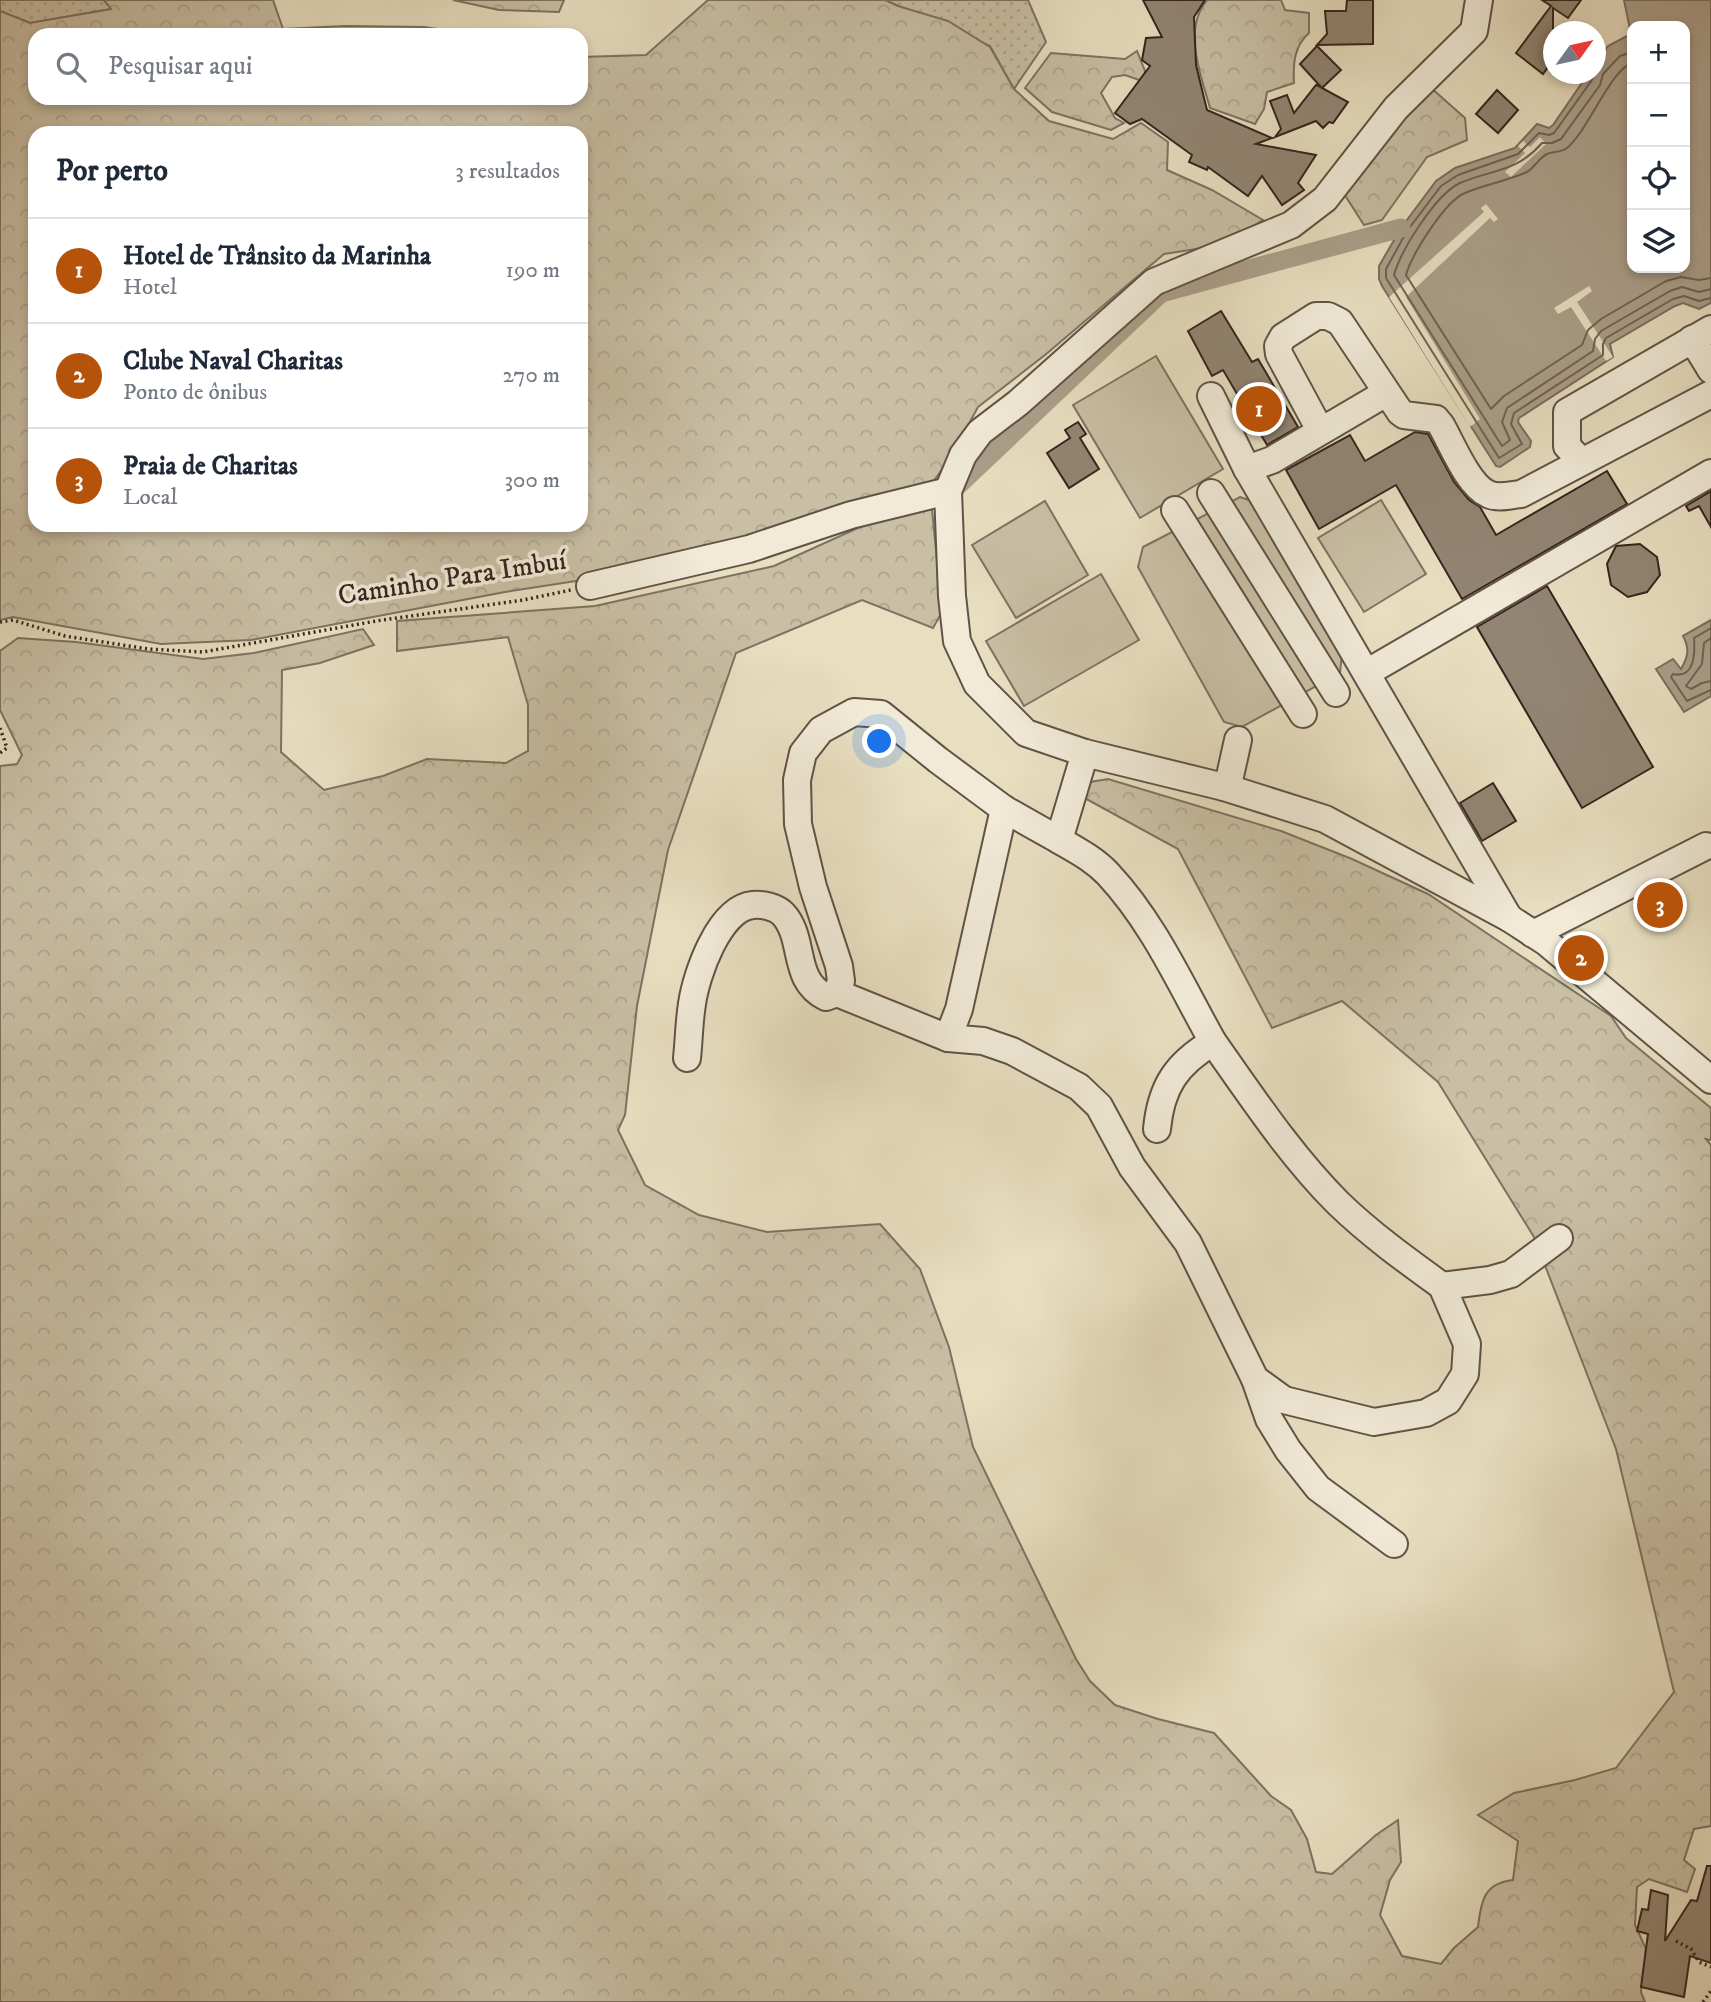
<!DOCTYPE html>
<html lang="pt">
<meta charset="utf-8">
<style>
:root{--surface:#fff;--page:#f2f2f3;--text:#1f2937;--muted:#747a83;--line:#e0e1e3;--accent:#b45309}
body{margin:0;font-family:"IM FELL DW Pica",serif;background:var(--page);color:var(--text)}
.controls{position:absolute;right:21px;top:21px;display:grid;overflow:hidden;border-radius:14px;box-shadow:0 4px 10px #0003}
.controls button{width:63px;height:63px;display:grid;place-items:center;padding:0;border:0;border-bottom:2px solid var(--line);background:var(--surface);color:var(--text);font:35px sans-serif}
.compass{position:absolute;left:1543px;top:21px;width:63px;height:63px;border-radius:50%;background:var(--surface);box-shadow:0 4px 10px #0003;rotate:57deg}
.you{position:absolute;left:880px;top:742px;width:24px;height:24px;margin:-18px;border:5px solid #fff;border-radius:50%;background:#1a73e8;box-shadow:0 0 0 10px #1a73e833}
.badge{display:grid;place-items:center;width:46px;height:46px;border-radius:50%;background:var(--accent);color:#fff;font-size:23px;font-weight:700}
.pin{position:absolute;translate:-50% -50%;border:4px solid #fff;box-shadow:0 2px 7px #0006}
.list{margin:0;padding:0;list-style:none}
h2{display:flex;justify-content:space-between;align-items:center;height:91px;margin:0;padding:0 28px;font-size:30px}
h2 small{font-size:23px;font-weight:400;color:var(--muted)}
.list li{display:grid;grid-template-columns:46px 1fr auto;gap:21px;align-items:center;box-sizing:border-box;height:105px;padding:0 28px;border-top:2px solid var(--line)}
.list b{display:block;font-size:26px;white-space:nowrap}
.list p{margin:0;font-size:23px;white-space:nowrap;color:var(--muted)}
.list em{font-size:23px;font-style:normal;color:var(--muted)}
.icon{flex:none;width:38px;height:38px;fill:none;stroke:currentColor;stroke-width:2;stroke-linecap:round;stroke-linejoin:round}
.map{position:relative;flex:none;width:1711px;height:2002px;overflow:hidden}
.search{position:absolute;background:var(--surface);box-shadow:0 4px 10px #0003;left:28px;top:28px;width:560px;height:77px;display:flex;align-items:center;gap:18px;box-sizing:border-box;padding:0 24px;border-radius:21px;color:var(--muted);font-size:26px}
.panel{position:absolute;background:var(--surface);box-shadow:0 4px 10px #0003;left:28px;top:126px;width:560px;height:406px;border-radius:21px}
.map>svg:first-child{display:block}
</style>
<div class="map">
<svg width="1711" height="2002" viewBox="0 0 1711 2002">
<defs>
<pattern id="grass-dots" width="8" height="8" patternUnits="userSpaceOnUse" patternTransform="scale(1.75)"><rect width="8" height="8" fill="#c9bfa5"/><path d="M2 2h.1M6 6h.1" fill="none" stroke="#ada48e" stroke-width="1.8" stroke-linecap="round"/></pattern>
<pattern id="forest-crowns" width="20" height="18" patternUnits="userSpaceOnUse" patternTransform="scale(1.75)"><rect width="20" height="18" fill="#c9bfa5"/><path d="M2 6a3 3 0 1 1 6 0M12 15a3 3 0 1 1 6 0" fill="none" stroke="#ada48e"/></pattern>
</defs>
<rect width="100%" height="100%" fill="#e8dfc1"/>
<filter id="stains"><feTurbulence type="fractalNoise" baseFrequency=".00286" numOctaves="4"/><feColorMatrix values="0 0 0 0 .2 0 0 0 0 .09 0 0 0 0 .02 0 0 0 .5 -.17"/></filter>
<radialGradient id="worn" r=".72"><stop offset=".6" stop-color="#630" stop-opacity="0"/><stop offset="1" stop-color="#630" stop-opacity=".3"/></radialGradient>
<g fill="url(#grass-dots)" stroke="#7e7262" stroke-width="2">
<polygon points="0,0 104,0 112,9 30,23 0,11"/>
<polygon points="885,0 1028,0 1046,42 1014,89 990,46"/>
</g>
<g fill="url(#forest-crowns)" stroke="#7e7262" stroke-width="2" fill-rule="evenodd">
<path d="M 104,0 L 273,0 L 283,29 L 345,26 L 424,27 L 479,35 L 35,35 L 35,98 L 581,98 L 581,57 L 646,55 L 708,0 L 885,0 L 898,6 L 948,21 L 990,47 L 1014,89 L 1049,121 L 1113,139 L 1141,123 L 1168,142 L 1167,170 L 1212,190 L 1263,220 L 1222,245 L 1164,254 L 1045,355 L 978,407 L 951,457 L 930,486 L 757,553 L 505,592 L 251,640 L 161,644 L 13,617 L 0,620 L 0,11 L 30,23 L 111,9 ZM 35,133 L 581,133 L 581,525 L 35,525 Z"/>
<polygon points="453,0 564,0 559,12 499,10"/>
<path d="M 1207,0 L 1281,0 L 1285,10 L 1309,13 L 1309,33 C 1294,46 1293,64 1294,83 L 1267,92 L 1264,109 L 1255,124 L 1210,108 C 1201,75 1182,30 1207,0 Z"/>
<polygon points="1137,51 1145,71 1145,82 1125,75 1112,77 1101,93 1115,118 1124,123 1111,130 1052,112 1025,88 1051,53 1125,59"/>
<polygon points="1430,87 1465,118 1467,140 1427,157 1382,220 1364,225 1341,189"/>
<path d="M 931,499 L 942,612 L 933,628 L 862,600 L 736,653 L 668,850 L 637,1006 L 625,1115 L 618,1130 L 645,1185 L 699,1215 L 767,1232 L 880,1224 L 920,1269 L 949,1347 L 973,1447 L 1076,1659 L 1090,1681 L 1115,1705 L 1158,1719 L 1214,1733 L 1271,1796 L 1291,1810 L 1307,1839 L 1316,1872 L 1332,1874 L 1376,1835 L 1398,1820 L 1401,1862 L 1390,1880 L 1380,1915 L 1402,1956 L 1441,1964 L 1454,1948 L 1478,1927 C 1481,1901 1484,1883 1513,1880 L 1518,1841 L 1478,1815 L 1514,1793 L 1575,1780 L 1616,1768 L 1674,1692 L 1616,1449 L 1534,1237 L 1438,1082 L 1342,1001 L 1272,1028 L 1178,849 L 1079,795 L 1084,783 L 1108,779 L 1281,831 L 1352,859 L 1428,894 L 1611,1016 L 1626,1038 L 1711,1108 L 1711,1140 L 1706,1139 L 1711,1145 L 1711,1826 L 1694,1829 L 1684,1860 L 1695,1869 L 1687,1892 L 1649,1879 L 1637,1887 L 1635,1925 L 1646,1949 L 1641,1992 L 1645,2002 L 0,2002 L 0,766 L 17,764 L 22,755 L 0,710 L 0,651 L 18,638 L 76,642 L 203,659 L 254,653 L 363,629 L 374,645 L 320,663 L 282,670 L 281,752 L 324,790 L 383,776 L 427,759 L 506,763 L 528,751 L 528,705 L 508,637 L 397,651 L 397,621 L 595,606 L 774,566 L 860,527 Z"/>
</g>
<g fill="#c9bfa5" stroke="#7e7262" stroke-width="2">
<polygon points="1156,356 1223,469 1140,518 1073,405"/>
<polygon points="1240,497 1258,503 1342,653 1340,673 1242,727 1224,722 1138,567 1143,547"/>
<polygon points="1381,500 1426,574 1364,612 1318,538"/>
<polygon points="1045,501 1088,575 1016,618 972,545"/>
<polygon points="1101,574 1139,640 1024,706 986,641"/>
</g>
<g fill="#ab9f8a" stroke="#7b6e5f" stroke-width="2" fill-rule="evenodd">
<path d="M 1624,0 L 1711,0 L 1711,303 L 1699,309 L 1683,303 L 1675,306 L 1610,344 L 1613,357 L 1519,418 L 1518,422 L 1531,441 L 1530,447 L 1500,467 L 1496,466 L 1382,286 L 1379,279 L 1379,266 L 1401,228 L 1436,181 L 1455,168 L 1515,148 L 1537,124 L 1549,128 L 1553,125 L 1588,74 L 1596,74 L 1596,63 L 1608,46 L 1631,34 ZM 1632,26 L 1685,26 L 1685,268 L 1632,268 Z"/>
<path d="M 1711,620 L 1711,696 L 1684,712 L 1656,669 L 1673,659 L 1681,669 C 1688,657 1690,649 1683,636 Z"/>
</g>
<g fill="#e8dfc1">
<polygon points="1540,137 1546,144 1511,177 1505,172 1525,153 1518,146 1523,141 1530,147"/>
<polygon points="1486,204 1498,219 1494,222 1490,218 1406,297 1480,419 1470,427 1389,297 1484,212 1481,208"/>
<polygon points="1589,286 1592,291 1577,302 1613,357 1606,361 1571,307 1558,314 1554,308"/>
</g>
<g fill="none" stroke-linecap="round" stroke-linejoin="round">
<g stroke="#706254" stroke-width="2">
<path d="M 1632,52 L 1620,56 L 1603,74 L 1600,85 L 1561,139 L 1552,143 L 1542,143 C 1517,172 1493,169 1460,183 C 1436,194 1401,250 1394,275 L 1502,446 L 1510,440 L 1502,422 L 1507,408 L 1593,351 L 1595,339 L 1601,331 L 1670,291 L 1682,287 L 1699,292 L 1711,289"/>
<path d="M 1632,63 C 1611,69 1588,131 1567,148 C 1560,153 1554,151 1547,154 C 1540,157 1534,168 1527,172 C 1508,181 1485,184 1465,193 C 1445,201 1412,254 1406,275 L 1491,409 L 1504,396 L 1582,345 L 1588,330 L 1601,319 L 1666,281 L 1681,277 L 1699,280 L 1711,278"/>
<polyline points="1593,74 1592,80 1554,133 1549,135 1539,133 1518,154 1458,175 1441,186 1407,231 1386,269 1386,278 1499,458 1522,444 1511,424 1514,413 1603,355 1603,344 1606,338 1673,299 1684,296 1699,301 1711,298"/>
<path d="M 1711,628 L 1694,638 C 1695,653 1695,679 1673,674 L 1671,677 L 1687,701 L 1711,690"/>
<polyline points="1711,638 1704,643 1702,664 1686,686 1691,689 1702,683 1711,681"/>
</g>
<polyline stroke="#ab9f8a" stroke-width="19" points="950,493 1161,293 1401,228"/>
</g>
<g fill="#928573" stroke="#34241e" stroke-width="2">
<polygon points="1143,0 1205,0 1194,17 1196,65 1207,110 1272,138 1256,144 1316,155 1298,183 1304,190 1282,205 1262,176 1248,196 1208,167 1207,170 1189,162 1192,155 1142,119 1130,124 1115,113 1150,66 1142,60 1146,38 1162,37"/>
<polygon points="1347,0 1373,0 1373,44 1317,45 1327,34 1325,11 1346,11"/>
<polygon points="1542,0 1581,0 1568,18 1553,8 1553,60 1543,74 1516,53 1551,6"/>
<polygon points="1317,46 1341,70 1322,88 1348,102 1333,123 1329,122 1323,128 1316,121 1275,137 1281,129 1270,101 1287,95 1294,113 1316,85 1321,87 1300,64"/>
<polygon points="1497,90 1518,110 1498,133 1476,114"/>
<polygon points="1221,311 1252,362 1258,359 1298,427 1267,445 1223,370 1212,376 1188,331"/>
<polygon points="1078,422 1086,434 1080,438 1099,469 1069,488 1047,453 1070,438 1065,430"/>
<polygon points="1415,432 1428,434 1454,482 1469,500 1480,507 1496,535 1607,471 1627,504 1462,599 1396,485 1319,529 1286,470 1350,435 1365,461"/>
<polygon points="1711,491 1711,527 1699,506 1689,511 1686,506"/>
<polygon points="1640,544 1657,557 1660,575 1647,592 1628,597 1611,585 1607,564 1616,546"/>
<polygon points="1547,586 1653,767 1582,808 1477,627"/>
<polygon points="1493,783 1516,821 1482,841 1460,803"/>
<polygon points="1707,1866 1711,1866 1711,1963 1690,1956 1684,1997 1641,1987 1648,1934 1637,1931 1642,1909 1648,1910 1651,1890 1668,1895 1665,1941 1691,1900 1697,1901"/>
</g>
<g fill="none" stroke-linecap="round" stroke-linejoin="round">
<g stroke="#615347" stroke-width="30">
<g id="minor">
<polyline points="1479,0 1474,31 1396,108 1325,199 1291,225 1154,282 1018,403 980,432 963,455 948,491 952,596 957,641 977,684 1026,733 1085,753 1224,787 1325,819 1509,918 1546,942 1711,1080"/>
<polyline points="1692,339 1711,370"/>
<polyline points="1211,396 1247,469 1509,918"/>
<path d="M 1320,430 L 1279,354 L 1278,346 L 1283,337 L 1316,316 L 1328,316 L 1340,322 L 1400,412 L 1404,415 L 1436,419 L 1441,425 C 1452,444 1468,485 1488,494 C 1498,499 1510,495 1521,494 L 1711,394"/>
<polyline points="1581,461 1567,446 1567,412 1711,329"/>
<polyline points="1247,469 1272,460 1386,393"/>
<polyline points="1211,493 1336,693"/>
<polyline points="1175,510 1303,714"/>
<polyline points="590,586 749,549 851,515 948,491"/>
<polyline points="1368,672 1711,473"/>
<path d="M 1085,753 L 1059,840 C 1076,850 1094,859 1108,874 C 1153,922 1181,985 1213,1042 C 1176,1064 1161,1087 1157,1129"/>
<polyline points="1224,787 1230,776 1238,740"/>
<polyline points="1533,934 1706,846"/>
<polyline points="837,993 948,1038 983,1041 1012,1051 1079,1087 1099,1106 1132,1167 1188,1243 1255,1379 1284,1400 1374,1422 1426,1413 1448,1401 1465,1374 1467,1344 1442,1286 1490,1280 1511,1274 1559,1238"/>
<polyline points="948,1038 959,1009 1004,809"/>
<path d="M 1213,1042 C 1252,1097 1290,1155 1338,1203 C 1370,1234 1406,1260 1442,1286"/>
<path d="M 687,1058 C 689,1040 689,1022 692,1004 C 696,975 719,908 753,905 C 763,904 776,907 783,914 C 806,939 791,980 826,997 L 837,993 L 841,981 L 839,966 L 813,887 L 798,824 L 797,780 L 803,753 L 821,730 L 854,712 L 881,714 L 938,760 L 1004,809 L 1059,840"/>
<polyline points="1255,1379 1269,1419 1288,1450 1318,1488 1394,1544"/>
</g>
</g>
<g stroke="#34241e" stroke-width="3.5" stroke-dasharray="2 3.5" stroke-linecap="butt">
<polyline points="0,622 13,620 65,636 148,649 203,652 376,621 523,600 571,590"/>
<polyline points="0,728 7,748 0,753"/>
<polyline points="1676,1941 1691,1949 1699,1962 1711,1967"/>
<polyline points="1703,2002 1711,1991"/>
</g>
<use href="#minor" stroke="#f0ead7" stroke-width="26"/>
</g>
<g text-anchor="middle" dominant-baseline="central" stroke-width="7" stroke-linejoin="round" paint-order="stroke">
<g font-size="28" fill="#34241e" stroke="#f0ead7">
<text transform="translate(452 578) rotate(-9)">Caminho Para Imbuí</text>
</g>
</g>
<rect width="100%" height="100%" filter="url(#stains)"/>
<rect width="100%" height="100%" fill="url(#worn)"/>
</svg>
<div class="controls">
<button>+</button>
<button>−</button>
<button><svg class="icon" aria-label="locate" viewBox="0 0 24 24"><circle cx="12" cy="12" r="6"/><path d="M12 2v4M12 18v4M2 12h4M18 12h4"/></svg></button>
<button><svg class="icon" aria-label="layers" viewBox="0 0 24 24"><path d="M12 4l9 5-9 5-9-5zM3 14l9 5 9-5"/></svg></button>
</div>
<svg class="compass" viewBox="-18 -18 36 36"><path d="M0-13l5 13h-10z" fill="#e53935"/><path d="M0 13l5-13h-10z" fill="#747a83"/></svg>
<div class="you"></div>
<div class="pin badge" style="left:1259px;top:409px">1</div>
<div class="pin badge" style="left:1581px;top:958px">2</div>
<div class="pin badge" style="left:1660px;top:905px">3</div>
<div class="search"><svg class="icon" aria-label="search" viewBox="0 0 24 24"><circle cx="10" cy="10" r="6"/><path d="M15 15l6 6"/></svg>Pesquisar aqui</div>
<section class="panel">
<h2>Por perto<small>3 resultados</small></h2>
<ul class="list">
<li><span class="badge">1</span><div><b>Hotel de Trânsito da Marinha</b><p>Hotel</p></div><em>190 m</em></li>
<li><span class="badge">2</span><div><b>Clube Naval Charitas</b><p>Ponto de ônibus</p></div><em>270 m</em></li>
<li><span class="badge">3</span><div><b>Praia de Charitas</b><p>Local</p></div><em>300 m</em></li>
</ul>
</section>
</div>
